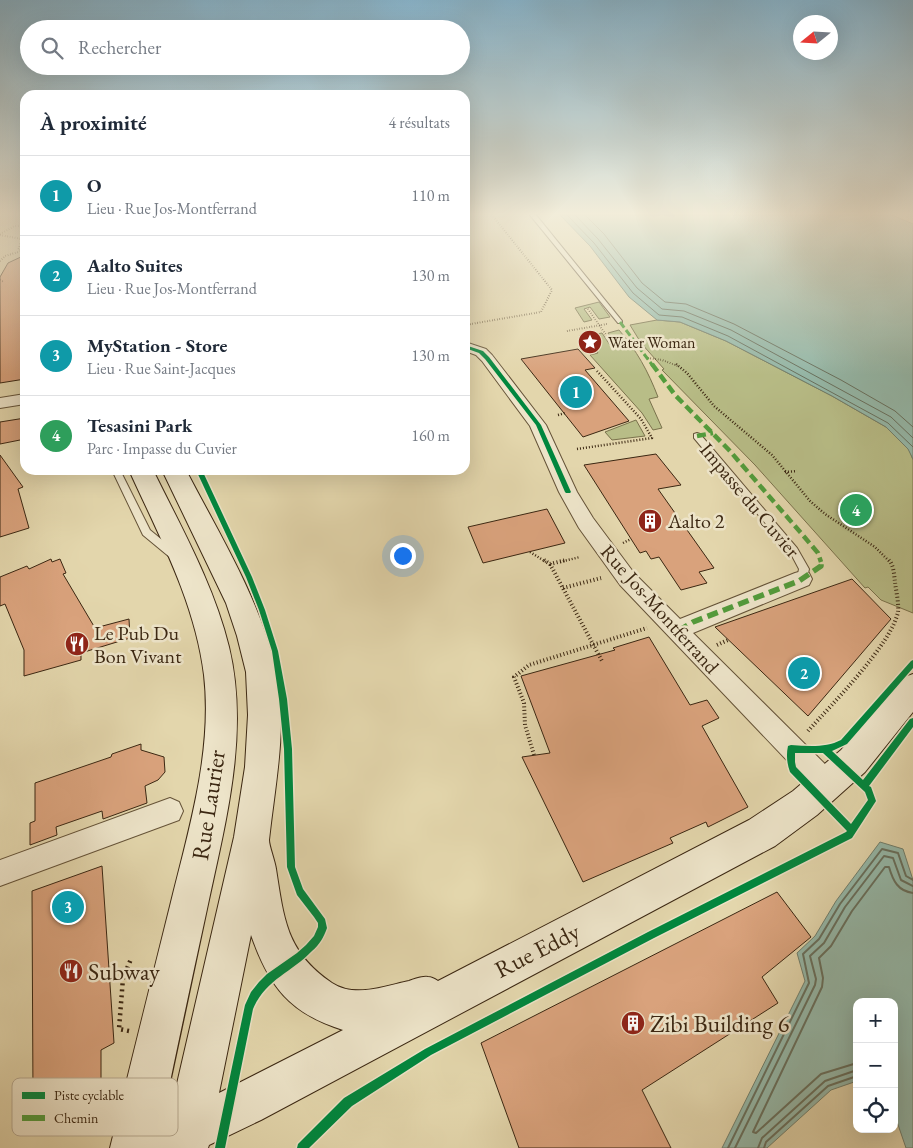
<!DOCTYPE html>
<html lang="fr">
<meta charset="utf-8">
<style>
:root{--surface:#fff;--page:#f2f2f3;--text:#1f2937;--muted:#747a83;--line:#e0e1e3;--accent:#1a73e8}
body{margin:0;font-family:"EB Garamond",serif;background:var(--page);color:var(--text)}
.controls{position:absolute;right:15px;bottom:15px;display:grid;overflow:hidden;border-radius:10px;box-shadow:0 5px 20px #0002}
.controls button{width:45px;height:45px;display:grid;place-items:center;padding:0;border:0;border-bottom:1px solid var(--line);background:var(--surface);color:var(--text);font:25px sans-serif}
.compass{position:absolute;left:793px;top:15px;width:45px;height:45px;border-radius:50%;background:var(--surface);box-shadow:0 5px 20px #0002;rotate:252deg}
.you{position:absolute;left:402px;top:555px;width:18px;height:18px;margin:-12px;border:4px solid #fff;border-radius:50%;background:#1a73e8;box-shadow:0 0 0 8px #1a73e833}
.badge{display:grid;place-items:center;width:32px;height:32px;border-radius:50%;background:var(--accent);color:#fff;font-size:16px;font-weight:700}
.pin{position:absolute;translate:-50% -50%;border:2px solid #fff;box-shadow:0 1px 5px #0006}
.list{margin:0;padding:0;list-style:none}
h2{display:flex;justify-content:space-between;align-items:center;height:65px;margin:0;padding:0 20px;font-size:21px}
h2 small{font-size:16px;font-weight:400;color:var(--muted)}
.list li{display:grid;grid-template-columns:32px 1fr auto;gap:15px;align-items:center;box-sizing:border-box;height:80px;padding:0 20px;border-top:1px solid var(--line)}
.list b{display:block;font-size:19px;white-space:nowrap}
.list p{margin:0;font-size:16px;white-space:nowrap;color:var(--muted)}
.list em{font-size:16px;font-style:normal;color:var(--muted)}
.icon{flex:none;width:28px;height:28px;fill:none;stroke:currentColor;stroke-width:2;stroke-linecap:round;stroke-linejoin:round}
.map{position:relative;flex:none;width:913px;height:1148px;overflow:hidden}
.search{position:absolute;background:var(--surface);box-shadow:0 5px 20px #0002;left:20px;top:20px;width:450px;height:55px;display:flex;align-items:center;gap:12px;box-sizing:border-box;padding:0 18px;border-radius:28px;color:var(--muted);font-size:19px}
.panel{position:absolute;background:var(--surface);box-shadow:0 5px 20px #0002;left:20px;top:90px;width:450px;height:385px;border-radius:15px}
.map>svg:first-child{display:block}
</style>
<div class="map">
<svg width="913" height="1148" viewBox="0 0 913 1148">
<rect width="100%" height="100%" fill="#e3d6ac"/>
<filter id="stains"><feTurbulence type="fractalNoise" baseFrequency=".004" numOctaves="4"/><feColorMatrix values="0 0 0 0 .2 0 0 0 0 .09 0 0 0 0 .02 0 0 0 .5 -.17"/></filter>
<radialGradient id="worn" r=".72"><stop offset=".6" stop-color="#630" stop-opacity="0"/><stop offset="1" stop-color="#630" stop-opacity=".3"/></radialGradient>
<g fill="#b8bd87" stroke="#7a724c">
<polygon points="599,302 610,317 599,319 590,307 584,309 592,320 584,322 575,308"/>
<polygon points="657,320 680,322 726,341 832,396 886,427 909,449 913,460 913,613 881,600 868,587 865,588 755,465 662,370 664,369 641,343 630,325"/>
<path d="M 619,330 C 637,351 648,371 658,397 L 649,399 L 662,428 L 653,430 L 642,413 L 590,355 L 598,353 L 587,336 L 602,333 L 610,345 L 615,344 L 608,333 Z"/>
<polygon points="636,420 645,436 612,440 605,432"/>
</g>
<g fill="#95b9aa" stroke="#717f6d">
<polygon points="560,215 892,215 913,224 913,459 908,449 886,427 832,396 726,341 680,322 657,320 629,297 590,246"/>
<polygon points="880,842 903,849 913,880 913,1148 906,1148 894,1113 894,1002 857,1002 857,1081 831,1090 767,1148 722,1148 805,981 797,953 815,936 836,901"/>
</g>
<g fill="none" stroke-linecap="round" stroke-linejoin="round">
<g stroke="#68705e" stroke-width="1">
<polyline points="567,215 594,243 633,293 659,315 682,317 728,336 888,423 913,447"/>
<polyline points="575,215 598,239 637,288 662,309 684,311 731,330 891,417 913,438"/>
<polyline points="585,215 604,234 642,283 665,302 686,304 734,324 841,380 895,411 913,427"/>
</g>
<g stroke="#68705e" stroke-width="2">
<path d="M 857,1063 L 821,1074 L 756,1133 L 753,1132 L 822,987 L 823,978 L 819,958 L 831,946 L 852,911 L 885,867 L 889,867 C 893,881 898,891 913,893"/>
<polyline points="728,1148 809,983 803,954 819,939 840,904 882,849 898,853 906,876 913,880"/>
<polyline points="735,1148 815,985 816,979 810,956 824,943 845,907 884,856 893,858 901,880 913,886"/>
<polyline points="758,1148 762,1138 825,1081 857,1070"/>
<polyline points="764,1148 766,1142 828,1086 857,1076"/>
</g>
</g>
<g fill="#d9a27c" stroke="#3b2712">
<polygon points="25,255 25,379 0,383 0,277 8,263"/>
<polygon points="578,349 595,368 585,370 629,421 583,437 521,359"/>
<polygon points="25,418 25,439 0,444 0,422"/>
<polygon points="656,454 681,485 658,489 714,568 699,572 707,583 681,590 659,557 651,559 646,551 640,553 584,465"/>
<polygon points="0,455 23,487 18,489 29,528 0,537"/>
<polygon points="547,509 565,543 483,563 468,527"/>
<polygon points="51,559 52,562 60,559 66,573 63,574 95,628 129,619 130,638 81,653 81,660 24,676 24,650 5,604 0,606 0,577 27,566 29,569"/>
<polygon points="852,579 891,619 808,716 715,627"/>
<polygon points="649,637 690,705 707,700 719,718 702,726 748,807 708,827 706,822 670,838 673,843 583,882 522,757 550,753 521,676 615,650 613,648"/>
<polygon points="141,744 141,750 164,757 165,772 158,780 145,786 147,803 103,819 102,811 56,827 57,835 30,845 30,823 35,821 35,783 111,757 112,754"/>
<polygon points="102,866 114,1043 101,1050 101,1081 44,1106 39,1106 33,1097 32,891"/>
<polygon points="777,892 811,937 762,977 778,1003 642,1090 671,1148 519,1148 481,1043"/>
</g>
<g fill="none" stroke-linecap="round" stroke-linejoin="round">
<g stroke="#655338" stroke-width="2">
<g id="service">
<polygon points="530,215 536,215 622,321 622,323 618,323"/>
<polygon points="697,433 700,434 797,548 809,569 806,582 798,582 797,579 799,569 791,554 694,438 694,434"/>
<polygon points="112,470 120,470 150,530 178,553 180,556 178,559 172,559 143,535"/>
</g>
</g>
<g stroke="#655338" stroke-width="2">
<g id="minor">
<polygon points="465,342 486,349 492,355 546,425 577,492 593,518 634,573 680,619 795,573 802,571 809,573 812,579 809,585 693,633 837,776 840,785 837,794 828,797 819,794 620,585 579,528 559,492 530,426 482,361 476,355 465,351"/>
<polygon points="25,394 25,404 0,408 0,398"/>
<polygon points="170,798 179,802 183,811 179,820 0,886 0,860"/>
</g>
</g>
<g stroke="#3b2712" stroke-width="2">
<path id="secondary" d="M 129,470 L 153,470 C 181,527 214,585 229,647 C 250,734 225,824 207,909 C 192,978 177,1047 163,1116 L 170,1114 L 234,837 L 245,767 L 248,715 L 246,672 L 237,636 L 226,603 L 162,470 L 186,470 C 219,534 260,599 276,670 C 288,726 275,784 269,840 C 269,846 275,861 276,869 C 284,919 286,952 332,983 C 355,998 385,986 409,981 C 415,979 422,976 428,977 C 431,977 435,979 438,981 L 749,820 L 793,791 L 841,750 L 902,678 L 913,674 L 913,712 L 865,772 L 817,815 L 775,846 L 261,1120 L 209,1145 L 208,1148 L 110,1148 C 130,1067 150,986 170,906 C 188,832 213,752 204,675 C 195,602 159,536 129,470 ZM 251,935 C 269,986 289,1013 343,1030 L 219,1093 Z"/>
</g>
<g stroke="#3b2712" stroke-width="2" stroke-dasharray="0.5 2" stroke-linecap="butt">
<polyline points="0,234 15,226 25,225"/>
<polyline points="0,235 22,239 18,251"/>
<polyline points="0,261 5,256 25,250"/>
<polyline points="0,280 4,282"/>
<polyline points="588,309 611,342"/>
<polyline points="465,325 541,312 552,290 492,215"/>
<polyline points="567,331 607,324"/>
<polyline points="648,358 662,360 678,366"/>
</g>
<g stroke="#3b2712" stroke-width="2.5" stroke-dasharray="1 2" stroke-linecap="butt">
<polyline points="676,364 687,373 714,406 772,455 810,501 825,514 875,547 890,562"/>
<polyline points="558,415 565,413"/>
<polyline points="577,449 652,438 641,419 597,371"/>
<polyline points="785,472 797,471"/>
<polyline points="623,543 631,539"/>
<polyline points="530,552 546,562"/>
<polyline points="560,562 580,557"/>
</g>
<g stroke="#3b2712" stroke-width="4" stroke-dasharray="1 2.5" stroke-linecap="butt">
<polyline points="544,560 550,564 566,560"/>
<polyline points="550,564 602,661"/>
<polyline points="563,588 601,578"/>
<polyline points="717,645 728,640"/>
<path d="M 808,731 C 831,705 891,645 898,612 C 899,603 896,591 895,582 C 894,575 894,566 889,560"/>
<polyline points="534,755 525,725 524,703 514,677 529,665 647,628"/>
</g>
<polyline stroke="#3b2712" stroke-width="4.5" stroke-dasharray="2 4" stroke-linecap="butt" points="129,1031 119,1029 123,978 131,959"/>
<use href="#service" fill="#ede4c9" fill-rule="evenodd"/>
<use href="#minor" fill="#ede4c9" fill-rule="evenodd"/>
<use href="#secondary" fill="#ede4c9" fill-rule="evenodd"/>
<polyline stroke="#529c3c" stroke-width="3" stroke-dasharray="7 3" stroke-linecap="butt" points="620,322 653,366"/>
<g stroke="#529c3c" stroke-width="4.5" stroke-dasharray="9 4.5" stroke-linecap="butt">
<polyline points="652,364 675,395 729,450 801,533 818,553 821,562"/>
<polyline points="697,436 713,433"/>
</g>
<polyline stroke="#529c3c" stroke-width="5.5" stroke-dasharray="11 5.5" stroke-linecap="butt" points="678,631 693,622 799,581 821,566 821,560"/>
<g stroke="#ede4c9" stroke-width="3">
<g id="cycleway">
<polygon points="465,345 483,351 489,357 541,425 571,492 570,493 566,493 565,492 536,425 485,359 479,353 465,348"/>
<path d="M 196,470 L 202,470 L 252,577 L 265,610 L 278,651 L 287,699 L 292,749 L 295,867 L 303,889 L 325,919 L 327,928 C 324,937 319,945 312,951 C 291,973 266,979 253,1009 L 225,1148 L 215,1148 L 245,1005 L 251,992 L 259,982 L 267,974 L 297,953 L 306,945 L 314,936 L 318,927 L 318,923 L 314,917 L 297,895 L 287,867 L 284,749 L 279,699 L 272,651 L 259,610 L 246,577 Z"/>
<path d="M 913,660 L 913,668 L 847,744 L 832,751 L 863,780 L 910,719 L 913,718 L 913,727 L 869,786 L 871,787 L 876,801 L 852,838 L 654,938 L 431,1055 L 352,1106 L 309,1148 L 297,1148 L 298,1144 L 344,1098 L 425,1049 L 648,932 L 846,832 L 847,831 L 790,772 C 787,764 786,755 788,746 L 791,745 C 808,746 826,748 841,740 L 911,661 ZM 795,753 L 823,753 L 865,792 L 868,800 L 851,824 L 796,767 L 795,762 Z"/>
</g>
</g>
<use href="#cycleway" fill="#00873e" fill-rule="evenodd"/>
</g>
<linearGradient id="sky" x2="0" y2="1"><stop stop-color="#87b6cf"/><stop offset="0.57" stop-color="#f2edda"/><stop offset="1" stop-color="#f2edda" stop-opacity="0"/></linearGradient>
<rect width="913" height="375" fill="url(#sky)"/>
<defs>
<g id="sight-disc" transform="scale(1.25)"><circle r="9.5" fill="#8f2418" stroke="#ede4c9"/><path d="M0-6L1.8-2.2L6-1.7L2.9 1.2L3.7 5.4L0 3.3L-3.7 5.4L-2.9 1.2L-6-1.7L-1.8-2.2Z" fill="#fff"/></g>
<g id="building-disc" transform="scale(1.25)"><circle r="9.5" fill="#8f2418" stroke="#ede4c9"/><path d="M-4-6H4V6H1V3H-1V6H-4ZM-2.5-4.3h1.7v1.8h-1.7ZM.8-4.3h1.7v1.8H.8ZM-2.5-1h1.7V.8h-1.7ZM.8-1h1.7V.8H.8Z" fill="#fff"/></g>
<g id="restaurant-disc" transform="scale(1.25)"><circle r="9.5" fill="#8f2418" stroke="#ede4c9"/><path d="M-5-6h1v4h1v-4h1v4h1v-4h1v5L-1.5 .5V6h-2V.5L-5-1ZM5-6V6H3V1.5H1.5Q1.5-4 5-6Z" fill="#fff"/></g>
</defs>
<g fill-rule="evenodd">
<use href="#sight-disc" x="590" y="342"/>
<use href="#building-disc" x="650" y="521"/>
<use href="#restaurant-disc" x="77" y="644"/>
<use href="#restaurant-disc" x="71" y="971"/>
<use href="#building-disc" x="633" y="1023"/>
</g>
<g text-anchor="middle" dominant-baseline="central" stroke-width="5" stroke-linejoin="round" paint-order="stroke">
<g font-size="16" fill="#3b2712" stroke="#ede4c9" text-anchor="start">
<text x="608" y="342">Water Woman</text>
</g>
<g font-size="20" fill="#3b2712" stroke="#ede4c9">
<text transform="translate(750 500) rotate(50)">Impasse du Cuvier</text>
<text transform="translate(660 609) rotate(48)">Rue Jos-Montferrand</text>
</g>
<g font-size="20" fill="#3b2712" stroke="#ede4c9" text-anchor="start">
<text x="668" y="521">Aalto 2</text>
<text x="94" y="633">Le Pub Du<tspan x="94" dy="23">Bon Vivant</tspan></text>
</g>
<g font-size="24" fill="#3b2712" stroke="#ede4c9">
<text transform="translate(208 805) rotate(-81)">Rue Laurier</text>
<text transform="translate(537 950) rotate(-27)">Rue Eddy</text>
</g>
<g font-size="24" fill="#3b2712" stroke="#ede4c9" text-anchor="start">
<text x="88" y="971">Subway</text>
<text x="650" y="1023">Zibi Building 6</text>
</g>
</g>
<rect x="12" y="1078" width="166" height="58" rx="8" fill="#ede4c9" stroke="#b8ab92" stroke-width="1"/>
<rect x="22" y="1092" width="23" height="7" fill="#00873e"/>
<rect x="22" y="1115" width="23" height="6" fill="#529c3c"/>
<g font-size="14" fill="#3b2712">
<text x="54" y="1100">Piste cyclable</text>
<text x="54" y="1123">Chemin</text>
</g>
<rect width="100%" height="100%" filter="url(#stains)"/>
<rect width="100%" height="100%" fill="url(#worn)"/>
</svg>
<div class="controls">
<button>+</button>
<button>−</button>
<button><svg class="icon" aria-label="locate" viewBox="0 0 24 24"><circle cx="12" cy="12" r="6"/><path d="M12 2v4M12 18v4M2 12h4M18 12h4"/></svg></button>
</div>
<svg class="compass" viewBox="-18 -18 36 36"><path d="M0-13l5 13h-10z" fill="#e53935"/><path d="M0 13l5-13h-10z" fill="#747a83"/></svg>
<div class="you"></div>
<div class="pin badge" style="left:576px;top:392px;background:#0f9aa8">1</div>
<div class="pin badge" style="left:804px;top:673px;background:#0f9aa8">2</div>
<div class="pin badge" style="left:68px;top:907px;background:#0f9aa8">3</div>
<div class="pin badge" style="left:856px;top:510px;background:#2e9e5b">4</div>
<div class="search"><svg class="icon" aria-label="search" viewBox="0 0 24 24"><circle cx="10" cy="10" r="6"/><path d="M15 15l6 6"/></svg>Rechercher</div>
<section class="panel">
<h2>À proximité<small>4 résultats</small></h2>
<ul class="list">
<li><span class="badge" style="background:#0f9aa8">1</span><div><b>O</b><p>Lieu · Rue Jos-Montferrand</p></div><em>110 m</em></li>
<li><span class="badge" style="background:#0f9aa8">2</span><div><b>Aalto Suites</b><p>Lieu · Rue Jos-Montferrand</p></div><em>130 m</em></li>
<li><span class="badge" style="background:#0f9aa8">3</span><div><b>MyStation - Store</b><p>Lieu · Rue Saint-Jacques</p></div><em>130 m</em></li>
<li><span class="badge" style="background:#2e9e5b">4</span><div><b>Tesasini Park</b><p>Parc · Impasse du Cuvier</p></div><em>160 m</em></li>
</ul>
</section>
</div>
